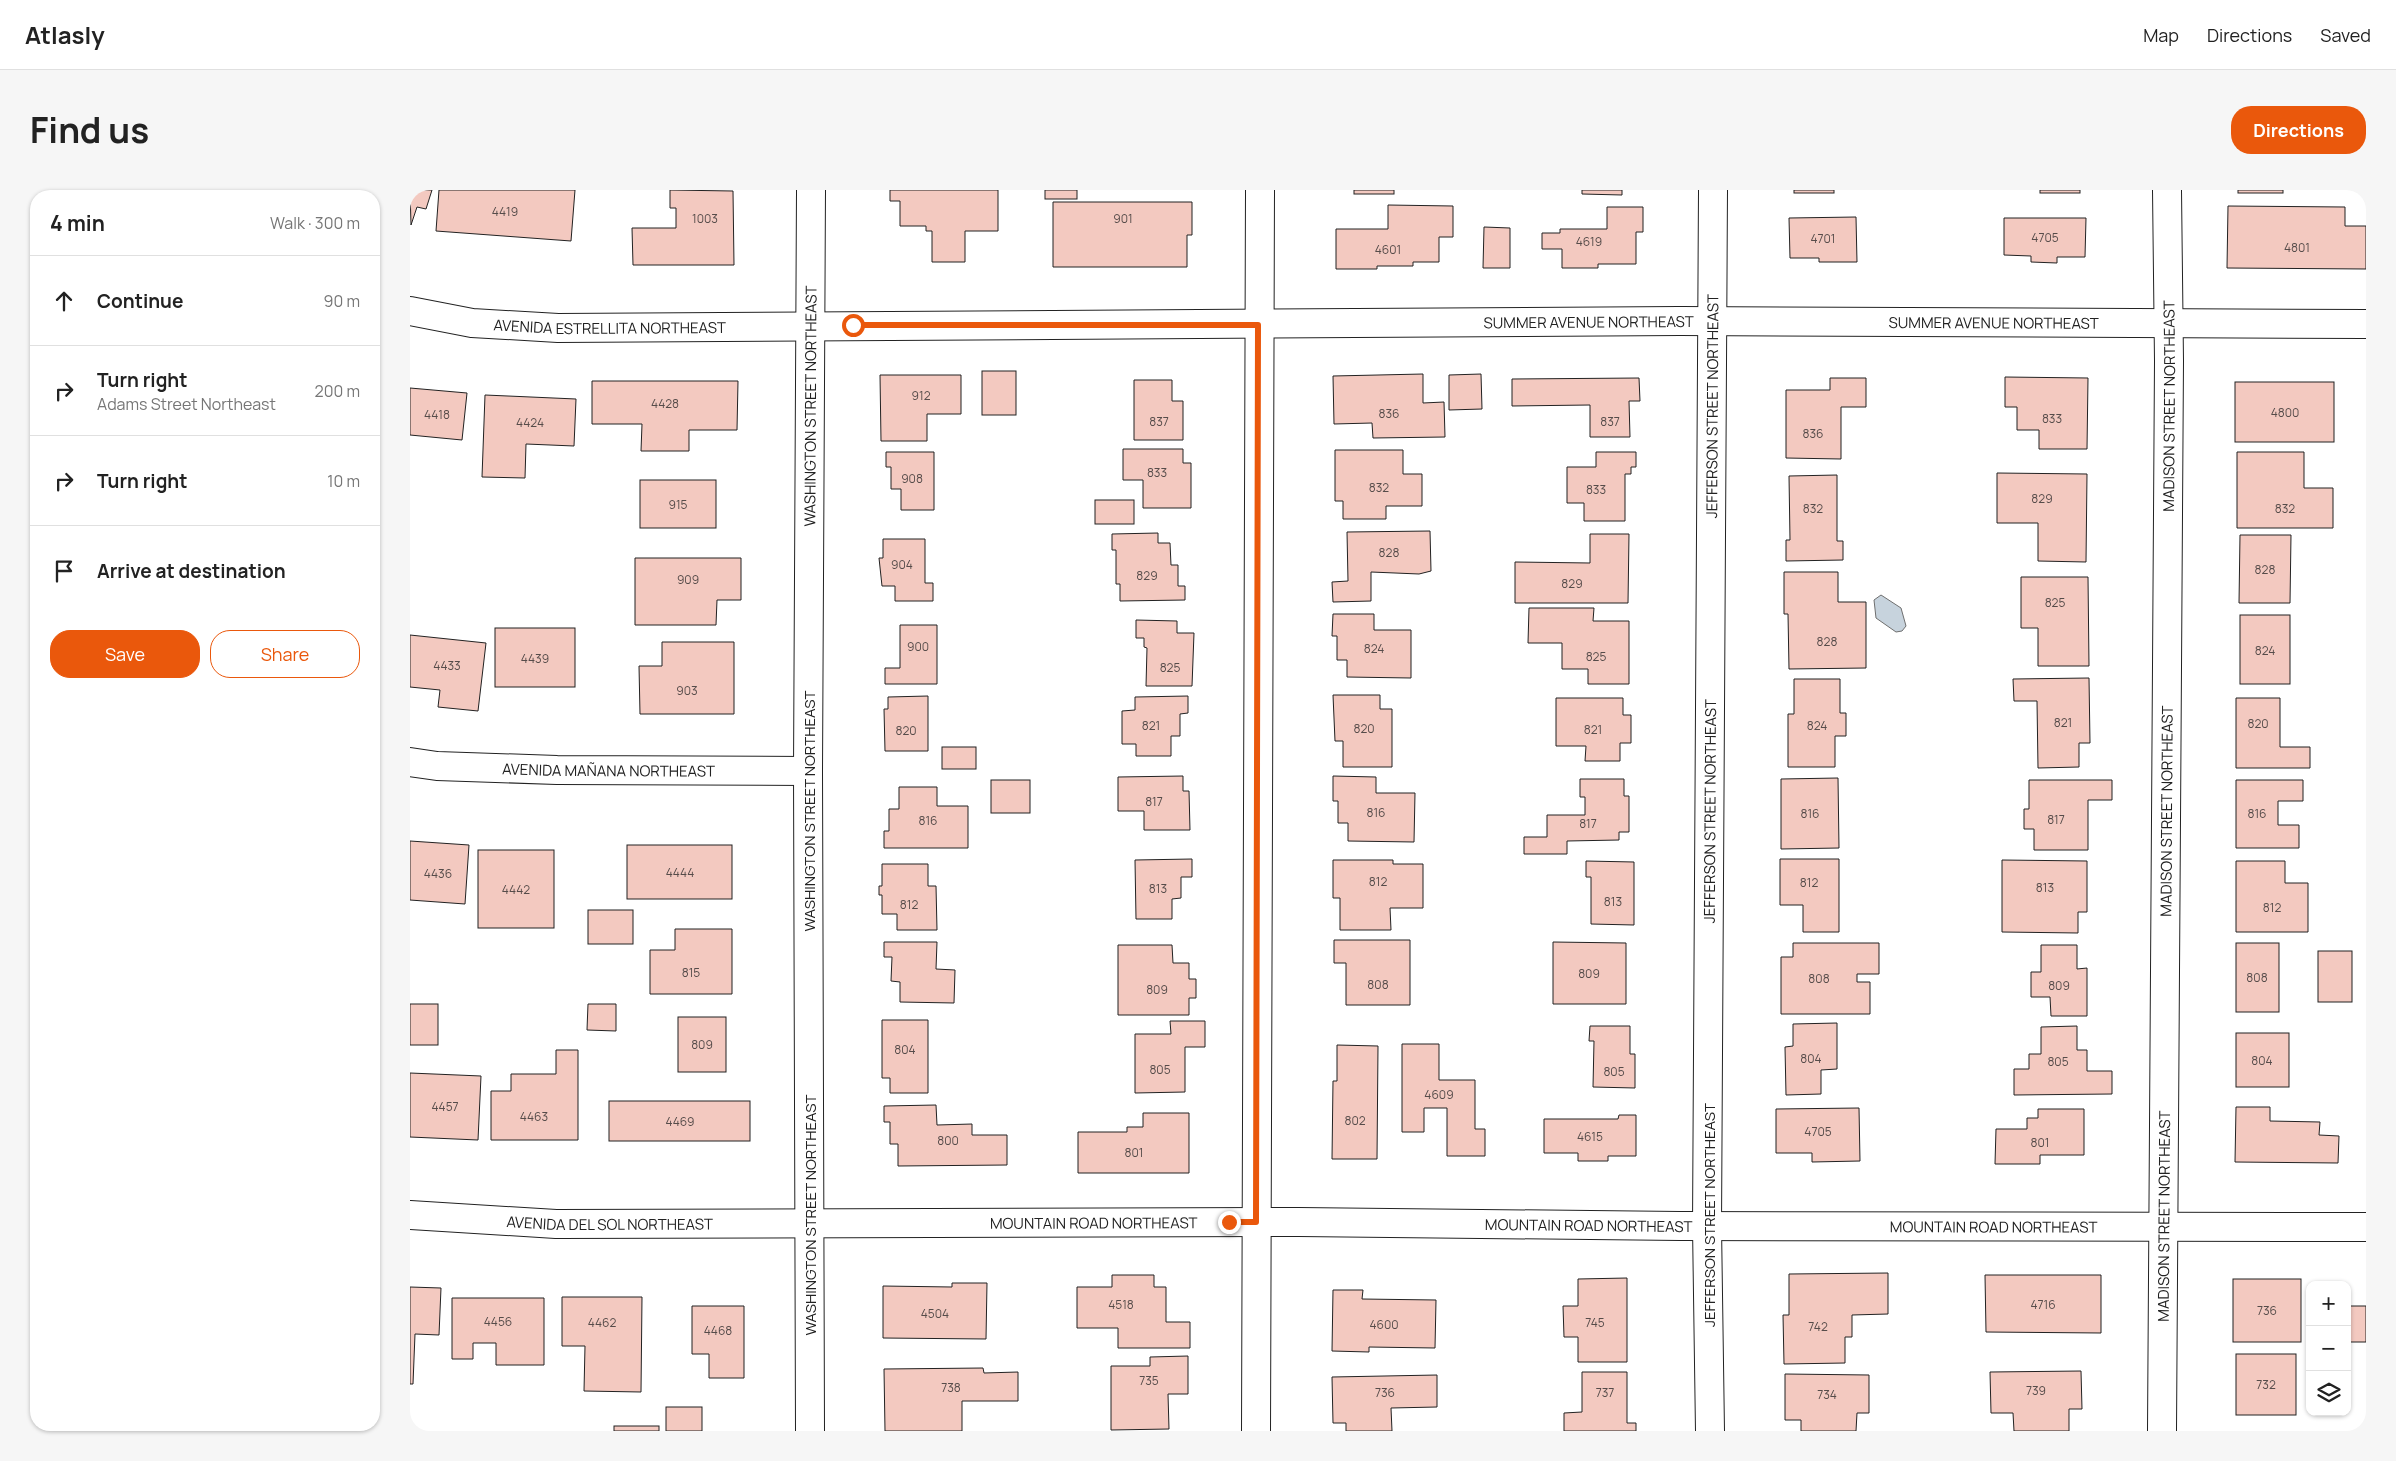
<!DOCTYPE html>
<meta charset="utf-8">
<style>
:root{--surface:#fff;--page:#f6f6f6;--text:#222;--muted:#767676;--line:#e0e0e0;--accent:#ea580c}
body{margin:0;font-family:Manrope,sans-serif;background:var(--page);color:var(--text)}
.controls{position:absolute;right:15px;bottom:15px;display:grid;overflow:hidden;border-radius:10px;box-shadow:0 1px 4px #0004}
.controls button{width:45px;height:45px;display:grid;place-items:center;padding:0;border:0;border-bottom:1px solid var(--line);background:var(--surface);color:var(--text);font:25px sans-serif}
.stop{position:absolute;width:15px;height:15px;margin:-11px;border:4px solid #ea580c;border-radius:50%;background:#fff}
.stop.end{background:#ea580c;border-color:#fff;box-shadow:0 1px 5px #0008}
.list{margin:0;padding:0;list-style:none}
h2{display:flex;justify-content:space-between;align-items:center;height:65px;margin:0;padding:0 20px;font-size:21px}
h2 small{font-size:16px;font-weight:400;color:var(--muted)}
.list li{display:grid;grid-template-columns:32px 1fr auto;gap:15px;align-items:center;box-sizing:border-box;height:90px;padding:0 20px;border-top:1px solid var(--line)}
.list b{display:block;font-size:19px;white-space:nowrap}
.list p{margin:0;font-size:16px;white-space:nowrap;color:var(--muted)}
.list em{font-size:16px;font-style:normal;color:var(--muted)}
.actions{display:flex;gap:10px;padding:15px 20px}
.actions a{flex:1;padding:11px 0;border:1px solid var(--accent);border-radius:20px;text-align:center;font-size:18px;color:var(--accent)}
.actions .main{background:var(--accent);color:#fff}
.icon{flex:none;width:28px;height:28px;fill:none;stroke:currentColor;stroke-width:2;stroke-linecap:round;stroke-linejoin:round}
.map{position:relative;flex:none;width:1956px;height:1241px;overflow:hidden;border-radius:20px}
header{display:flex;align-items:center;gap:30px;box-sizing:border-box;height:70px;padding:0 25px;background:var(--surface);border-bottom:1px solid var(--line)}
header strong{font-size:24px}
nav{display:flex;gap:28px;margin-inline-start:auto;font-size:18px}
.intro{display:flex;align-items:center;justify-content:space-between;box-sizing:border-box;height:120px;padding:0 30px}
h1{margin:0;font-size:35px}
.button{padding:12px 22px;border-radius:20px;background:var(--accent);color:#fff;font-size:18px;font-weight:700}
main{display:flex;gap:30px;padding:0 30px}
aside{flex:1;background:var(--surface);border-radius:20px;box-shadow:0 1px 4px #0004}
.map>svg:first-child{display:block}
</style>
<header>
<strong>Atlasly</strong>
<nav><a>Map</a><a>Directions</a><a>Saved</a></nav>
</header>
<div class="intro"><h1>Find us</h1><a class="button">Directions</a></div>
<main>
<aside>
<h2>4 min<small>Walk · 300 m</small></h2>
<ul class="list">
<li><svg class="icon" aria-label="ahead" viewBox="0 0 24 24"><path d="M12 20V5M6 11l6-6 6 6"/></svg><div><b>Continue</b></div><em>90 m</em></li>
<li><svg class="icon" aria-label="right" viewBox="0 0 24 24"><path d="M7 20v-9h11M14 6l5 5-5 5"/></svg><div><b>Turn right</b><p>Adams Street Northeast</p></div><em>200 m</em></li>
<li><svg class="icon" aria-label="right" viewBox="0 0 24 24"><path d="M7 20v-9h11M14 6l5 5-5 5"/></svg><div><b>Turn right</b></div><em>10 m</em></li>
<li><svg class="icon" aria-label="arrive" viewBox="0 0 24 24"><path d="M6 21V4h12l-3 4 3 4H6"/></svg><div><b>Arrive at destination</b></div></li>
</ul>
<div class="actions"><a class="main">Save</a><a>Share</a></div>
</aside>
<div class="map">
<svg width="1956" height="1241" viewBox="0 0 1956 1241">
<rect width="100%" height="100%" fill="#fff"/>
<polygon fill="#c7d3dd" stroke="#6f6f6f" points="1471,405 1491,418 1496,436 1492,441 1486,442 1466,428 1464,410"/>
<g fill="#f3c9c0" stroke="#222">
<polygon points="0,0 22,0 16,19 7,17 1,35"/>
<polygon points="29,0 165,0 161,51 26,41"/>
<polygon points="260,0 323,1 324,75 223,75 222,38 266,38 266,18 260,18"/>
<polygon points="480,0 588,0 588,41 555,41 555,72 522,72 522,41 516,41 516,36 490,36 490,11 480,11"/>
<rect x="635" y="0" width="32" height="9"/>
<rect x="944" y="0" width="40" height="4"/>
<polygon points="1172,0 1212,0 1212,5 1172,4"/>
<rect x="1384" y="0" width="40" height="3"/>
<rect x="1630" y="0" width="40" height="3"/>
<rect x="1828" y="0" width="45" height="3"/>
<polygon points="643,12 782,12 782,45 777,45 777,77 643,77"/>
<polygon points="978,15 1043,16 1043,47 1029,47 1029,72 1003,72 1003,76 967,76 967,79 926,79 926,39 978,39"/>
<polygon points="1818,16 1935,17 1935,36 1956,36 1956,79 1817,78"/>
<polygon points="1197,17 1233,17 1233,42 1226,42 1226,74 1188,74 1188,78 1152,78 1152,59 1132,59 1132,43 1150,43 1150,39 1197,39"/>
<polygon points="1446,27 1447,72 1409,72 1409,68 1380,68 1379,28"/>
<polygon points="1594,28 1676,28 1675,67 1647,67 1647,73 1621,72 1621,66 1594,65"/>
<polygon points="1074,37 1100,38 1100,78 1073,78"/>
<rect x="572" y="181" width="34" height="44"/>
<polygon points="1013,184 1013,213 1034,212 1035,247 963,248 962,233 924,234 923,186"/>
<polygon points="1071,184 1072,219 1039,220 1039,185"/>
<polygon points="470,185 551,185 551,224 517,224 517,251 471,251"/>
<polygon points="1595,187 1678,188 1677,259 1629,259 1629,240 1607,240 1607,217 1595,217"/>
<polygon points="1229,188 1230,211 1219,211 1220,247 1180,247 1180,215 1102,216 1102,189"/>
<polygon points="1420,188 1456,188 1456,217 1431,217 1431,269 1376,268 1376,200 1420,200"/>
<polygon points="724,190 762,190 762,211 773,211 773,250 724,250"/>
<polygon points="182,191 328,191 327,240 279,240 279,261 231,261 232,234 182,234"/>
<rect x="1825" y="192" width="99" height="60"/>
<polygon points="0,198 57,203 52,250 0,245"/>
<polygon points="75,205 166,209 164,256 116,254 115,288 72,287"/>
<polygon points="713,259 773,259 773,273 781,273 781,318 733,318 733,290 713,290"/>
<polygon points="925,260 993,260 993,284 1012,284 1012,316 976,316 976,329 933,329 933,311 925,311"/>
<polygon points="476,262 524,262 524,320 491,320 491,299 481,299 481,277 476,277"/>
<polygon points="1186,262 1226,262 1226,277 1221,277 1221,284 1215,284 1215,331 1174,331 1174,313 1157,313 1157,277 1186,277"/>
<polygon points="1827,262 1894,262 1894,298 1923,298 1923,338 1827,338"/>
<polygon points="1587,283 1677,284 1676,372 1628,371 1628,333 1587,333"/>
<polygon points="1427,285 1427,351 1433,351 1433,370 1376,371 1376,350 1380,350 1379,286"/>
<rect x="230" y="290" width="76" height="48"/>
<rect x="685" y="310" width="39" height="24"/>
<polygon points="1020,341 1021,381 1009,384 961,382 961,411 923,412 922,392 938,391 937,342"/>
<polygon points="748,343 748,353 760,353 761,375 768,375 768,396 775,396 775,410 710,411 710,394 706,394 706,360 702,360 702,344"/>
<polygon points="1180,344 1219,344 1218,413 1105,413 1105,372 1180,373"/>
<polygon points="1830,345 1881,345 1880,413 1829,413"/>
<polygon points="473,349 515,349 515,393 523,393 523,411 485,411 485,396 472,396 469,368 473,368"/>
<polygon points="225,368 331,368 331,410 307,410 306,435 225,435"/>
<polygon points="1374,382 1428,382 1428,412 1456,412 1456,478 1379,479 1378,424 1374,424"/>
<polygon points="1611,387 1678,387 1679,476 1628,476 1628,438 1611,438"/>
<polygon points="1119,418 1184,418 1183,431 1219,431 1219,494 1178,494 1178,479 1152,479 1152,453 1118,453"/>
<polygon points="923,424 964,424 964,440 1001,440 1001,488 937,487 937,470 927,470 927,446 922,446"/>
<rect x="1830" y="425" width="50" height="69"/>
<polygon points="726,430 767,431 767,443 784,443 782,496 736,496 737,458 734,457 734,448 726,448"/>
<polygon points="490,435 527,435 527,494 475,494 475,478 490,478"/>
<rect x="85" y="438" width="80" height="59"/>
<polygon points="0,445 76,453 68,521 28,517 30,500 0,497"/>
<polygon points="252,452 324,452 324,524 230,524 229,476 252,476"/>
<polygon points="1679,488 1680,553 1669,553 1669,577 1628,578 1627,511 1604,511 1603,489"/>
<polygon points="1384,489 1430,489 1430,523 1436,523 1436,546 1425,546 1425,577 1378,577 1378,524 1384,524"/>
<polygon points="923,505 970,505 970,519 982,519 982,577 933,577 933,551 925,551"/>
<polygon points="518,506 518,561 475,561 474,519 478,519 478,507"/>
<polygon points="778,506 778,523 770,524 770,546 761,546 761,566 726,566 726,554 712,554 712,521 725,520 725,507"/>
<polygon points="1146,508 1213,508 1213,525 1221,525 1221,553 1210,553 1210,571 1175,571 1176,556 1146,556"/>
<polygon points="1826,508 1870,508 1870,557 1900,557 1900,578 1826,578"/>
<rect x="532" y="557" width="34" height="22"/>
<polygon points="773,586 773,601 779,601 780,640 734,640 734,621 708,621 708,587"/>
<polygon points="923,586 966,587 966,603 1005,603 1004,652 938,651 938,633 928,633 928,611 923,611"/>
<polygon points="1428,588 1429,658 1371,659 1371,589"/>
<polygon points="1170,589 1214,589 1214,606 1219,606 1219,642 1209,642 1209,650 1157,651 1157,664 1114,664 1114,647 1137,647 1137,625 1175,625 1175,607 1170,607"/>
<rect x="581" y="590" width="39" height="33"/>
<polygon points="1619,590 1702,590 1702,610 1678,610 1678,660 1624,660 1624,639 1614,639 1614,619 1619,619"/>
<polygon points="1826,590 1893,590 1893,611 1868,611 1868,635 1889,635 1889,658 1826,658"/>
<polygon points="489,597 527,597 527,616 558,616 558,658 474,658 474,641 479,641 479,619 489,619"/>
<polygon points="0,651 59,655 55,714 0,710"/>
<rect x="217" y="655" width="105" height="54"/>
<rect x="68" y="660" width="76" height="78"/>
<polygon points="782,669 782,687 771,687 771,708 762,709 762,729 726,729 725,670"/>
<polygon points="1370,669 1429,669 1429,742 1393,742 1393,715 1370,715"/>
<polygon points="923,670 983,670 983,674 1013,674 1013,718 980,718 981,740 930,740 930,708 923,708"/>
<polygon points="1592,670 1677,671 1677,722 1668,722 1668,743 1592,742"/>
<polygon points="1176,671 1224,672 1224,735 1181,734 1181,687 1176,687"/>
<polygon points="1826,671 1875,671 1875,693 1898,693 1898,742 1826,742"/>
<polygon points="472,674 518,674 518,696 526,696 527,740 487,740 487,724 472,724 472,705 469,705 469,696 472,696"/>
<rect x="178" y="720" width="45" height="34"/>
<polygon points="265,739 322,739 322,804 240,804 240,760 265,760"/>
<polygon points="924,750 1000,750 1000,815 936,815 936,773 924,773"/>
<polygon points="474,752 527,752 526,779 545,780 544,813 490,812 490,792 481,791 482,767 474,767"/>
<polygon points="1143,752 1216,753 1216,814 1143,814"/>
<polygon points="1383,753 1469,753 1469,784 1447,784 1447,792 1460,792 1460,824 1371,824 1371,767 1383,767"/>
<rect x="1826" y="753" width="43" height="69"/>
<polygon points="708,755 762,755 763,773 779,773 779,789 786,789 786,808 779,808 779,825 708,825"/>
<polygon points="1631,755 1667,755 1667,779 1677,778 1677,826 1641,826 1640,807 1621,807 1621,782 1631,782"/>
<rect x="1908" y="761" width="34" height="51"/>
<rect x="0" y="814" width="28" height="41"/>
<polygon points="178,814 206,814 206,841 177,840"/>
<rect x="268" y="827" width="48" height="55"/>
<polygon points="472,830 518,830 518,903 480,903 480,888 472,888"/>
<polygon points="760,831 795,831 795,857 775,857 775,902 725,903 725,844 761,844"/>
<polygon points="1427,833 1427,879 1411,880 1411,904 1376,905 1375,857 1383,856 1383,834"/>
<polygon points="1180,836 1220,836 1220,864 1225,864 1225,898 1183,897 1184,851 1179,851"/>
<polygon points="1667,836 1667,860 1677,860 1677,881 1702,881 1702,904 1604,905 1604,879 1619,879 1619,864 1631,864 1631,837"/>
<rect x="1826" y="843" width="53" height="54"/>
<polygon points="992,854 1029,854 1029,890 1065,890 1065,939 1075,939 1075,966 1037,966 1037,918 1014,918 1014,942 992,942"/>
<polygon points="927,855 968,856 967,969 922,969 923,891 927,891"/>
<polygon points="146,860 168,860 168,950 81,950 81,901 101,901 101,884 146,884"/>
<polygon points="0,883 71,886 68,950 0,947"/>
<rect x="199" y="911" width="141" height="40"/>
<polygon points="526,915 527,935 562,934 562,945 597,945 597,975 488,976 488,954 480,954 480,932 474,932 474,916"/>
<polygon points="1826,917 1860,917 1860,931 1910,932 1909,945 1929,946 1928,973 1825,972"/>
<polygon points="1449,918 1450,971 1402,972 1402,963 1366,963 1366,919"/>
<polygon points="1628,919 1674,919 1674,965 1630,965 1630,974 1585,974 1586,939 1617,939 1617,928 1628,928"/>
<polygon points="733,923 779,923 779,983 668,983 668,942 717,942 717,937 733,937"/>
<polygon points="1209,925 1226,925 1226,966 1198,966 1198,971 1168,971 1168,963 1134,963 1134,929 1208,929"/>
<polygon points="1478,1083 1478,1124 1442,1125 1442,1147 1435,1147 1435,1173 1374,1174 1373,1125 1379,1125 1379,1084"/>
<polygon points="702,1085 744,1085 744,1097 756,1097 756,1132 780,1132 780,1158 708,1158 708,1138 667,1138 667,1097 702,1097"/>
<polygon points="1575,1085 1691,1085 1691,1143 1576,1142"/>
<polygon points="1217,1088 1217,1172 1168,1172 1168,1147 1154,1147 1153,1116 1168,1116 1168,1089"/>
<rect x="1823" y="1089" width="68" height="63"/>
<polygon points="542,1093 577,1093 576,1149 473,1148 473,1096 542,1097"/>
<polygon points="0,1097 31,1098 29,1145 5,1144 3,1194 0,1194"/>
<polygon points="923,1100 953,1100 952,1109 1026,1110 1025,1158 959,1157 959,1162 922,1161"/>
<polygon points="152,1107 232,1107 231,1202 174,1201 175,1156 152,1156"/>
<polygon points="42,1108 134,1108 134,1175 86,1175 86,1153 63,1153 63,1169 42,1169"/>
<polygon points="282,1116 334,1116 334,1188 299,1188 299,1164 282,1164"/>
<rect x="1937" y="1116" width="19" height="36"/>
<rect x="1826" y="1164" width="60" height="61"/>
<polygon points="778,1166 778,1204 758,1204 759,1239 701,1240 701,1176 740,1176 740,1167"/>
<polygon points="573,1178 574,1183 608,1182 608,1211 552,1211 552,1241 475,1241 474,1179"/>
<polygon points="1671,1181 1672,1219 1659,1219 1659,1241 1604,1241 1603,1223 1581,1223 1580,1182"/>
<polygon points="1172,1182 1217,1182 1217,1233 1226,1233 1226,1241 1154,1241 1154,1223 1172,1222"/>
<polygon points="1375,1184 1459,1185 1459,1223 1447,1223 1446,1241 1391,1241 1391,1230 1375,1230"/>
<polygon points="1027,1185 1027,1217 981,1218 982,1241 936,1241 936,1233 923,1233 922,1187"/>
<rect x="256" y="1217" width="36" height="24"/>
<rect x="204" y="1236" width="45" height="5"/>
</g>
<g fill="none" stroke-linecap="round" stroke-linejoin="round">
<g stroke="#222" stroke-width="30">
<g id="street">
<path id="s1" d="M 0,121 L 62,133 L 148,138 L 1270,131 L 1956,134"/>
<path id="s2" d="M 0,572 L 27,576 L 147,580 L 398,581"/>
<path id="s3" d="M 0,1025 L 146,1034 L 889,1032 L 1270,1036 L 1956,1037"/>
<polyline points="846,1241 850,0"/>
<path id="s4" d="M 1300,1241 L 1297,1036 L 1303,0"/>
<path id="s5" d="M 1752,1241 L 1759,171 L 1757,0"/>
</g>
</g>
<g stroke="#222" stroke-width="30">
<g id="secondary">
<path id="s6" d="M 400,1241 L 398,581 L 401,0"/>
</g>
</g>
<use href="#street" stroke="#fff" stroke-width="28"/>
<use href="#secondary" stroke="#fff" stroke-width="28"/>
</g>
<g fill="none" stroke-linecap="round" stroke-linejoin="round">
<polyline stroke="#ea580c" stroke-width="6" points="443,135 848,135 846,1032 819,1032"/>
</g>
<g text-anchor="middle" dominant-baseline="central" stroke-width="4" stroke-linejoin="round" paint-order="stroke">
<g font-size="12" fill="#564c4a">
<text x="95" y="21">4419</text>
<text x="295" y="28">1003</text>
<text x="713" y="28">901</text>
<text x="1635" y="47">4705</text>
<text x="1413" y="48">4701</text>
<text x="1179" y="51">4619</text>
<text x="1887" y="57">4801</text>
<text x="978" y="59">4601</text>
<text x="511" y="205">912</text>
<text x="255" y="213">4428</text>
<text x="1875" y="222">4800</text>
<text x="979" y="223">836</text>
<text x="27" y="224">4418</text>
<text x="1642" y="228">833</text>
<text x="749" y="231">837</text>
<text x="1200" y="231">837</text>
<text x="120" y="232">4424</text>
<text x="1403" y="243">836</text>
<text x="747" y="282">833</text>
<text x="502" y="288">908</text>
<text x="969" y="297">832</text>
<text x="1186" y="299">833</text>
<text x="1632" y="308">829</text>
<text x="268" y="314">915</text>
<text x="1403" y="318">832</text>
<text x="1875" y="318">832</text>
<text x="979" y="362">828</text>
<text x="492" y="374">904</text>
<text x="1855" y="379">828</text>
<text x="737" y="385">829</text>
<text x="278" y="389">909</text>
<text x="1162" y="393">829</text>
<text x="1645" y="412">825</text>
<text x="1417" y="451">828</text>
<text x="508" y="456">900</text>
<text x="964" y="458">824</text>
<text x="1855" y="460">824</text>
<text x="1186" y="466">825</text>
<text x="125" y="468">4439</text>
<text x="37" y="475">4433</text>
<text x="760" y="477">825</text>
<text x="277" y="500">903</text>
<text x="1653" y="532">821</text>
<text x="1848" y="533">820</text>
<text x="741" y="535">821</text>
<text x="1407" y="535">824</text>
<text x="954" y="538">820</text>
<text x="1183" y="539">821</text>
<text x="496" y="540">820</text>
<text x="744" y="611">817</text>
<text x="966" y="622">816</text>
<text x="1400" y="623">816</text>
<text x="1847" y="623">816</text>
<text x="1646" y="629">817</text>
<text x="518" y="630">816</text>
<text x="1178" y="633">817</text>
<text x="270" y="682">4444</text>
<text x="28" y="683">4436</text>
<text x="968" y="691">812</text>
<text x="1399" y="692">812</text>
<text x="1635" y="697">813</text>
<text x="748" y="698">813</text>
<text x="106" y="699">4442</text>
<text x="1203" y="711">813</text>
<text x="499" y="714">812</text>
<text x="1862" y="717">812</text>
<text x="281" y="782">815</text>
<text x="1179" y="783">809</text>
<text x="1847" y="787">808</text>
<text x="1409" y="788">808</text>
<text x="968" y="794">808</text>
<text x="1649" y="795">809</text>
<text x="747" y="799">809</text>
<text x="292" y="854">809</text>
<text x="495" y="859">804</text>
<text x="1401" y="868">804</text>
<text x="1852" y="870">804</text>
<text x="1648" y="871">805</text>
<text x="750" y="879">805</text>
<text x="1204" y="881">805</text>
<text x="1029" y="904">4609</text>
<text x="35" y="916">4457</text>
<text x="124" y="926">4463</text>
<text x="945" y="930">802</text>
<text x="270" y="931">4469</text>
<text x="1408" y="941">4705</text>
<text x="1180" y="946">4615</text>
<text x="538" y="950">800</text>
<text x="1630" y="952">801</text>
<text x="724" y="962">801</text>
<text x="711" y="1114">4518</text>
<text x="1633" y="1114">4716</text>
<text x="1857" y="1120">736</text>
<text x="525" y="1123">4504</text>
<text x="88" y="1131">4456</text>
<text x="192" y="1132">4462</text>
<text x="1185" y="1132">745</text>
<text x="974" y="1134">4600</text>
<text x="1408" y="1136">742</text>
<text x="308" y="1140">4468</text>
<text x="739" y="1190">735</text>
<text x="1856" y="1194">732</text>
<text x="541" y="1197">738</text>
<text x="1626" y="1200">739</text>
<text x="975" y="1202">736</text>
<text x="1195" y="1202">737</text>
<text x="1417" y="1204">734</text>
</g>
<g font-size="15" fill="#222" stroke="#fff">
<text stroke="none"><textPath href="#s1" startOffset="1180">SUMMER AVENUE NORTHEAST</textPath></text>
<text stroke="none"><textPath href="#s1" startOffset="1585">SUMMER AVENUE NORTHEAST</textPath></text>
<text stroke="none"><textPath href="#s1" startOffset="201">AVENIDA ESTRELLITA NORTHEAST</textPath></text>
<text stroke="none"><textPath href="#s6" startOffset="1025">WASHINGTON STREET NORTHEAST</textPath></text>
<text stroke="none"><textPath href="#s4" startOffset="1025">JEFFERSON STREET NORTHEAST</textPath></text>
<text stroke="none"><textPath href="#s5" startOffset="1025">MADISON STREET NORTHEAST</textPath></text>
<text stroke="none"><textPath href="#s2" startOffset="199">AVENIDA MAÑANA NORTHEAST</textPath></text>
<text stroke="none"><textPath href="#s5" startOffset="620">MADISON STREET NORTHEAST</textPath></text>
<text transform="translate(399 621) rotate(-90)">WASHINGTON STREET NORTHEAST</text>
<text stroke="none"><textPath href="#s4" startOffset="620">JEFFERSON STREET NORTHEAST</textPath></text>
<text transform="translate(400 1025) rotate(-90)">WASHINGTON STREET NORTHEAST</text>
<text transform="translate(1299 1025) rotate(-90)">JEFFERSON STREET NORTHEAST</text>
<text stroke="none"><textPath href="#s5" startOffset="215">MADISON STREET NORTHEAST</textPath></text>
<text stroke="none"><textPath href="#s3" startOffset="200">AVENIDA DEL SOL NORTHEAST</textPath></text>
<text stroke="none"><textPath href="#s3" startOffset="684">MOUNTAIN ROAD NORTHEAST</textPath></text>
<text stroke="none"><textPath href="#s3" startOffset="1179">MOUNTAIN ROAD NORTHEAST</textPath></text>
<text stroke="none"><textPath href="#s3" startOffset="1584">MOUNTAIN ROAD NORTHEAST</textPath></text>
</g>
</g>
</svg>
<div class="controls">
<button>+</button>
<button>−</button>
<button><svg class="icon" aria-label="layers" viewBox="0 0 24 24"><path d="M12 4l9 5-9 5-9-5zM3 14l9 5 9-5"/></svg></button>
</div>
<div class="stop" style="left:443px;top:135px"></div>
<div class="stop end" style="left:819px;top:1032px"></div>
</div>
</main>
